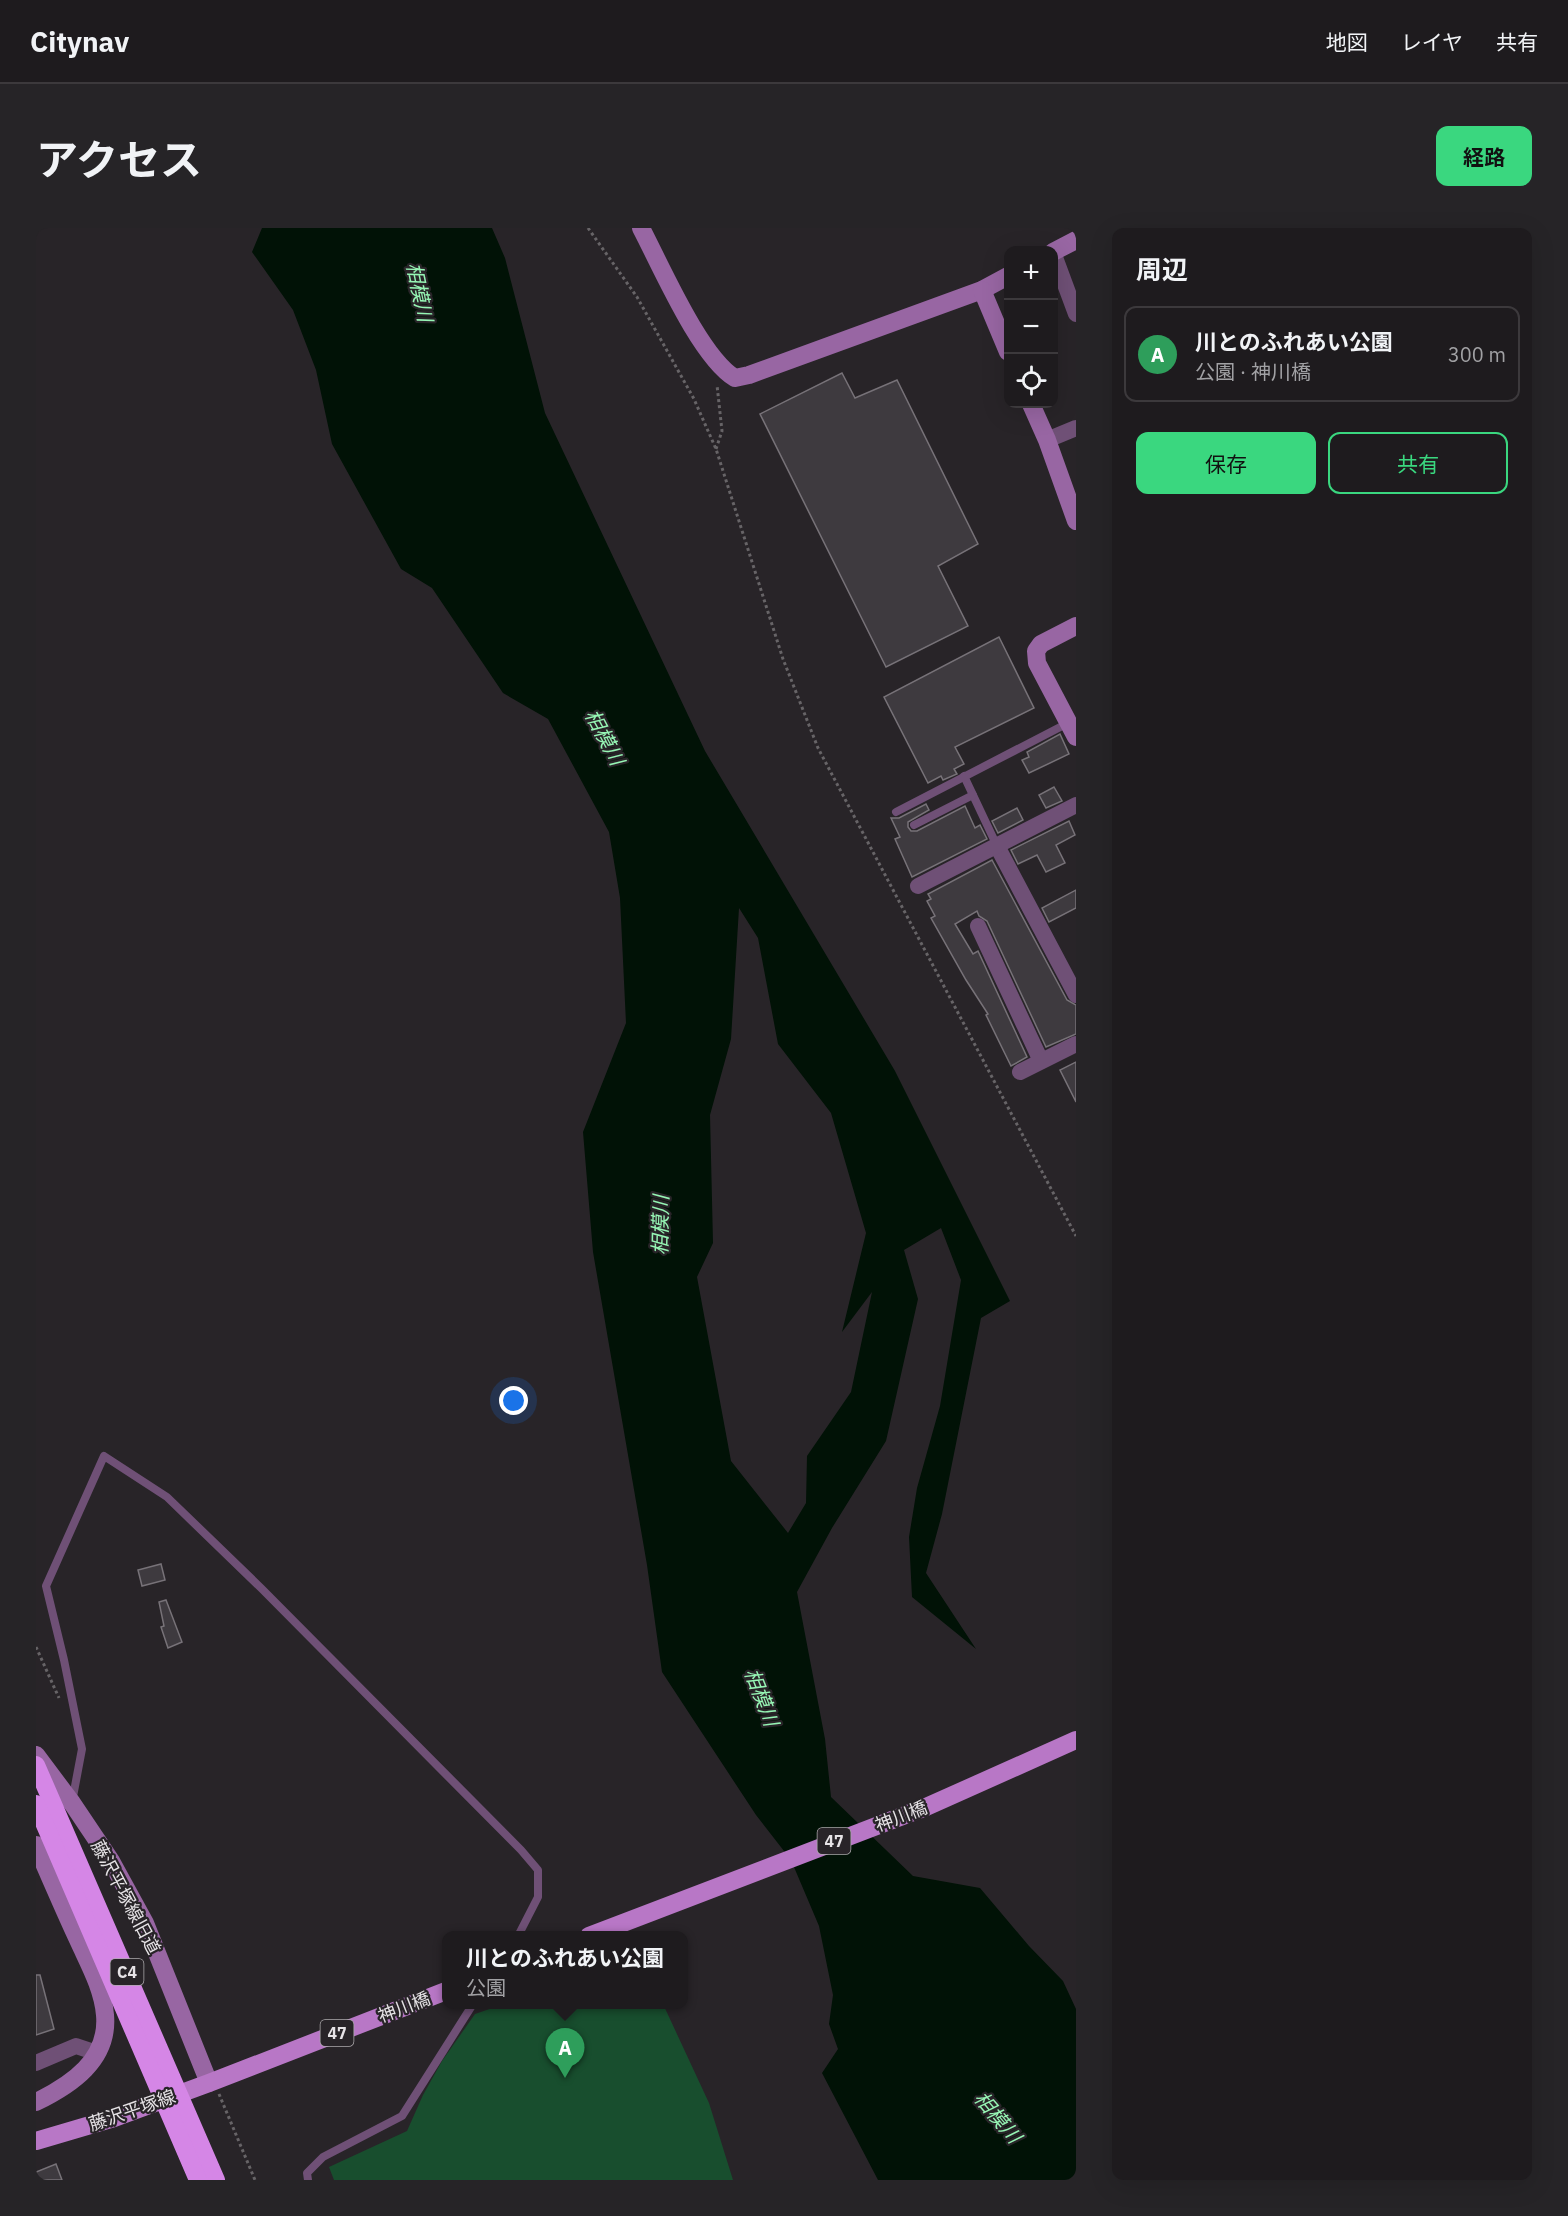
<!DOCTYPE html>
<html lang="ja">
<meta charset="utf-8">
<style>
:root{--surface:#1e1b1e;--page:#262427;--text:#f1f3f6;--muted:#a1a1a4;--line:#3c393c;--accent:#3ad77f}
body{margin:0;font-family:"IBM Plex Sans","Noto Sans JP",sans-serif;background:var(--page);color:var(--text)}
.controls{position:absolute;right:18px;top:18px;display:grid;overflow:hidden;border-radius:12px;box-shadow:0 6px 24px #0002}
.controls button{width:54px;height:54px;display:grid;place-items:center;padding:0;border:0;border-bottom:2px solid var(--line);background:var(--surface);color:var(--text);font:30px sans-serif}
.you{position:absolute;left:478px;top:1173px;width:21px;height:21px;margin:-15px;border:4px solid #fff;border-radius:50%;background:#1a73e8;box-shadow:0 0 0 9px #1a73e833}
.badge{display:grid;place-items:center;width:39px;height:39px;border-radius:50%;background:var(--accent);color:#fff;font-size:20px;font-weight:700}
.pin{position:absolute;translate:-50% -50px;filter:drop-shadow(0 2px 3px #0008)}
.pin::after{content:'';position:absolute;top:32px;width:21px;height:18px;background:inherit;clip-path:polygon(0 0,100% 0,50% 100%)}
.popup{position:absolute;left:406px;top:1703px;width:246px;height:78px;box-sizing:border-box;display:grid;place-content:center;border-radius:12px;background:var(--surface);filter:drop-shadow(0 2px 4px #0005);font-size:20px;white-space:nowrap;color:var(--muted)}
.popup b{font-size:22px;color:var(--text)}
.popup::after{content:'';position:absolute;left:50%;top:100%;margin-left:-12px;border:12px solid transparent;border-top-color:var(--surface)}
.list{margin:0;padding:0;list-style:none}
h2{display:flex;justify-content:space-between;align-items:center;height:78px;margin:0;padding:0 24px;font-size:26px}
h2 small{font-size:20px;font-weight:400;color:var(--muted)}
.list li{display:grid;grid-template-columns:39px 1fr auto;gap:18px;align-items:center;box-sizing:border-box;height:96px;margin:0 12px 12px;padding:0 12px;border:2px solid var(--line);border-radius:12px}
.list b{display:block;font-size:22px;white-space:nowrap}
.list p{margin:0;font-size:20px;white-space:nowrap;color:var(--muted)}
.list em{font-size:20px;font-style:normal;color:var(--muted)}
.actions{display:flex;gap:12px;padding:18px 24px}
.actions a{flex:1;padding:14px 0;border:2px solid var(--accent);border-radius:12px;text-align:center;font-size:21px;color:var(--accent)}
.actions .main{background:var(--accent);color:#111}
.icon{flex:none;width:33px;height:33px;fill:none;stroke:currentColor;stroke-width:2;stroke-linecap:round;stroke-linejoin:round}
.map{position:relative;flex:none;width:1040px;height:1952px;overflow:hidden;border-radius:12px}
header{display:flex;align-items:center;gap:36px;box-sizing:border-box;height:84px;padding:0 30px;background:var(--surface);border-bottom:2px solid var(--line)}
header strong{font-size:28px}
nav{display:flex;gap:33px;margin-inline-start:auto;font-size:21px}
.intro{display:flex;align-items:center;justify-content:space-between;box-sizing:border-box;height:144px;padding:0 36px}
h1{margin:0;font-size:42px}
.button{padding:15px 27px;border-radius:12px;background:var(--accent);color:#111;font-size:21px;font-weight:700}
main{display:flex;gap:36px;padding:0 36px}
aside{flex:1;background:var(--surface);border-radius:12px;box-shadow:0 6px 24px #0002}
.map>svg:first-child{display:block}
</style>
<header>
<strong>Citynav</strong>
<nav><a>地図</a><a>レイヤ</a><a>共有</a></nav>
</header>
<div class="intro"><h1>アクセス</h1><a class="button">経路</a></div>
<main>
<div class="map">
<svg width="1040" height="1952" viewBox="0 0 1040 1952">
<rect width="100%" height="100%" fill="#282428"/>
<polygon fill="#184e2e" points="468,1776 627,1776 673,1875 697,1952 298,1952 293,1939 371,1903 387,1867 406,1833 439,1786"/>
<path fill="#011206" fill-rule="evenodd" d="M 226,0 L 456,0 L 469,30 L 509,185 L 669,523 L 859,843 L 974,1073 L 945,1090 L 906,1286 L 890,1345 L 940,1421 L 876,1369 L 873,1309 L 881,1260 L 904,1178 L 925,1052 L 905,1000 L 868,1022 L 882,1071 L 850,1213 L 796,1300 L 761,1364 L 789,1511 L 795,1569 L 877,1648 L 944,1660 L 993,1718 L 1027,1753 L 1040,1781 L 1040,1952 L 842,1952 L 786,1845 L 802,1821 L 793,1796 L 797,1767 L 783,1698 L 755,1632 L 720,1587 L 626,1444 L 611,1337 L 557,1024 L 547,904 L 590,795 L 584,670 L 573,604 L 512,491 L 467,465 L 396,360 L 365,341 L 296,216 L 280,142 L 257,82 L 216,24 ZM 703,680 L 722,710 L 742,816 L 795,885 L 830,1005 L 806,1104 L 836,1064 L 815,1164 L 771,1228 L 770,1275 L 752,1305 L 695,1233 L 661,1049 L 677,1015 L 674,887 L 695,811 Z"/>
<g fill="#3e3a3f" stroke="#777278" stroke-width="1.5">
<polygon points="806,145 819,170 861,152 942,316 902,338 932,398 850,439 724,186"/>
<polygon points="963,409 998,480 919,519 928,536 918,541 921,546 907,552 905,548 892,555 848,469"/>
<polygon points="1024,506 1033,526 993,545 986,532 993,529 991,524"/>
<polygon points="1018,559 1026,573 1010,580 1003,567"/>
<polygon points="890,576 893,582 872,594 872,599 875,603 881,603 929,578 939,600 944,597 951,611 876,649 859,611 864,609 855,590 863,590"/>
<polygon points="981,580 987,592 962,605 956,593"/>
<polygon points="1033,593 1039,607 1020,617 1029,635 1010,644 1001,627 982,636 975,622"/>
<polygon points="956,632 1031,772 1040,777 1040,806 1010,819 951,693 943,688 941,683 919,696 937,726 942,723 991,829 975,838 950,787 952,786 930,752 895,690 899,688 891,673 895,671 892,666"/>
<polygon points="1040,662 1040,680 1013,694 1006,680"/>
<polygon points="1040,834 1040,874 1024,842"/>
<polygon points="125,1336 129,1352 106,1358 102,1342"/>
<polygon points="130,1372 146,1414 132,1420 125,1399 128,1398 123,1374"/>
<polygon points="0,1747 4,1747 18,1801 0,1807"/>
<polygon points="20,1936 26,1952 0,1952 0,1944"/>
</g>
<g fill="none" stroke-linecap="round" stroke-linejoin="round">
<g stroke="#676467" stroke-width="3" stroke-dasharray="3 3" stroke-linecap="butt">
<polyline points="552,0 601,69 658,171 680,221 747,431 782,520 1040,1008"/>
<polyline points="680,221 686,203 681,157"/>
<polyline points="0,1419 23,1470"/>
<polyline points="183,1866 219,1952"/>
</g>
<g stroke="#6f5076" stroke-width="8">
<polyline points="928,548 961,618"/>
<polyline points="860,584 1032,495"/>
<polyline points="878,597 937,567"/>
<polyline points="36,1574 46,1521 28,1432 10,1358 68,1228 131,1269 225,1360 485,1622 502,1642 502,1669 482,1708"/>
<polyline points="272,1952 271,1945 287,1929 366,1888 437,1776"/>
</g>
<g stroke="#6f5076" stroke-width="16">
<polyline points="1017,24 1040,86"/>
<polyline points="1011,212 1040,200"/>
<polyline points="961,618 1040,767"/>
<polyline points="882,658 1040,577"/>
<polyline points="942,698 1005,833"/>
<polyline points="984,844 1040,816"/>
<polyline points="0,1835 40,1818 61,1825"/>
</g>
<g stroke="#9866a3" stroke-width="18">
<path d="M 605,0 C 625,38 664,129 699,150 L 713,147 L 946,62 L 972,48"/>
<polyline points="1017,24 1040,12"/>
<polyline points="946,62 972,124"/>
<polyline points="995,176 1011,212 1040,293"/>
<polyline points="1040,398 1005,416 1000,423 1001,435 1040,509"/>
<polyline points="0,1527 36,1575 75,1633 109,1695 173,1855"/>
<path d="M 0,1617 C 14,1649 28,1682 43,1714 C 53,1736 67,1761 69,1787 C 73,1832 35,1857 0,1874"/>
</g>
<g stroke="#b877c6" stroke-width="18">
<polyline points="553,1708 890,1579 1040,1512"/>
<polyline points="0,1913 78,1890 173,1855 410,1763"/>
</g>
<g stroke="#d586e6" stroke-width="18">
<polyline points="0,1537 180,1952"/>
<polyline points="0,1576 162,1952"/>
</g>
</g>
<g text-anchor="middle" dominant-baseline="central" stroke-width="4.5" stroke-linejoin="round" paint-order="stroke">
<g fill="#282428" stroke="#adaaad" stroke-width="1.5">
<rect x="781.5" y="1600" width="33" height="26" rx="4.5"/>
<rect x="74.5" y="1731" width="33" height="26" rx="4.5"/>
<rect x="284.5" y="1792" width="33" height="26" rx="4.5"/>
</g>
<g font-size="16" font-weight="bold" fill="#e6e3e6">
<text x="798" y="1613">47</text>
<text x="91" y="1744">C4</text>
<text x="301" y="1805">47</text>
</g>
<g font-size="18" fill="#e6e3e6" stroke="#282428">
<text transform="translate(865 1588) rotate(-21)">神川橋</text>
<text transform="translate(90 1669) rotate(62)">藤沢平塚線旧道</text>
<text transform="translate(368 1779) rotate(-21)">神川橋</text>
<text transform="translate(96 1882) rotate(-19)">藤沢平塚線</text>
</g>
<g font-size="20" font-style="italic" fill="#96f5b4" stroke="#282428">
<text transform="translate(384 64) rotate(78)">相模川</text>
<text transform="translate(569 509) rotate(62)">相模川</text>
<text transform="translate(624 997) rotate(-89)">相模川</text>
<text transform="translate(726 1469) rotate(69)">相模川</text>
<text transform="translate(962 1889) rotate(50)">相模川</text>
</g>
</g>
</svg>
<div class="controls">
<button>+</button>
<button>−</button>
<button><svg class="icon" aria-label="locate" viewBox="0 0 24 24"><circle cx="12" cy="12" r="6"/><path d="M12 2v4M12 18v4M2 12h4M18 12h4"/></svg></button>
</div>
<div class="you"></div>
<div class="pin badge" style="left:529px;top:1850px;background:#2e9e5b">A</div>
<div class="popup"><b>川とのふれあい公園</b>公園</div>
</div>
<aside>
<h2>周辺<small></small></h2>
<ul class="list">
<li><span class="badge" style="background:#2e9e5b">A</span><div><b>川とのふれあい公園</b><p>公園 · 神川橋</p></div><em>300 m</em></li>
</ul>
<div class="actions"><a class="main">保存</a><a>共有</a></div>
</aside>
</main>
